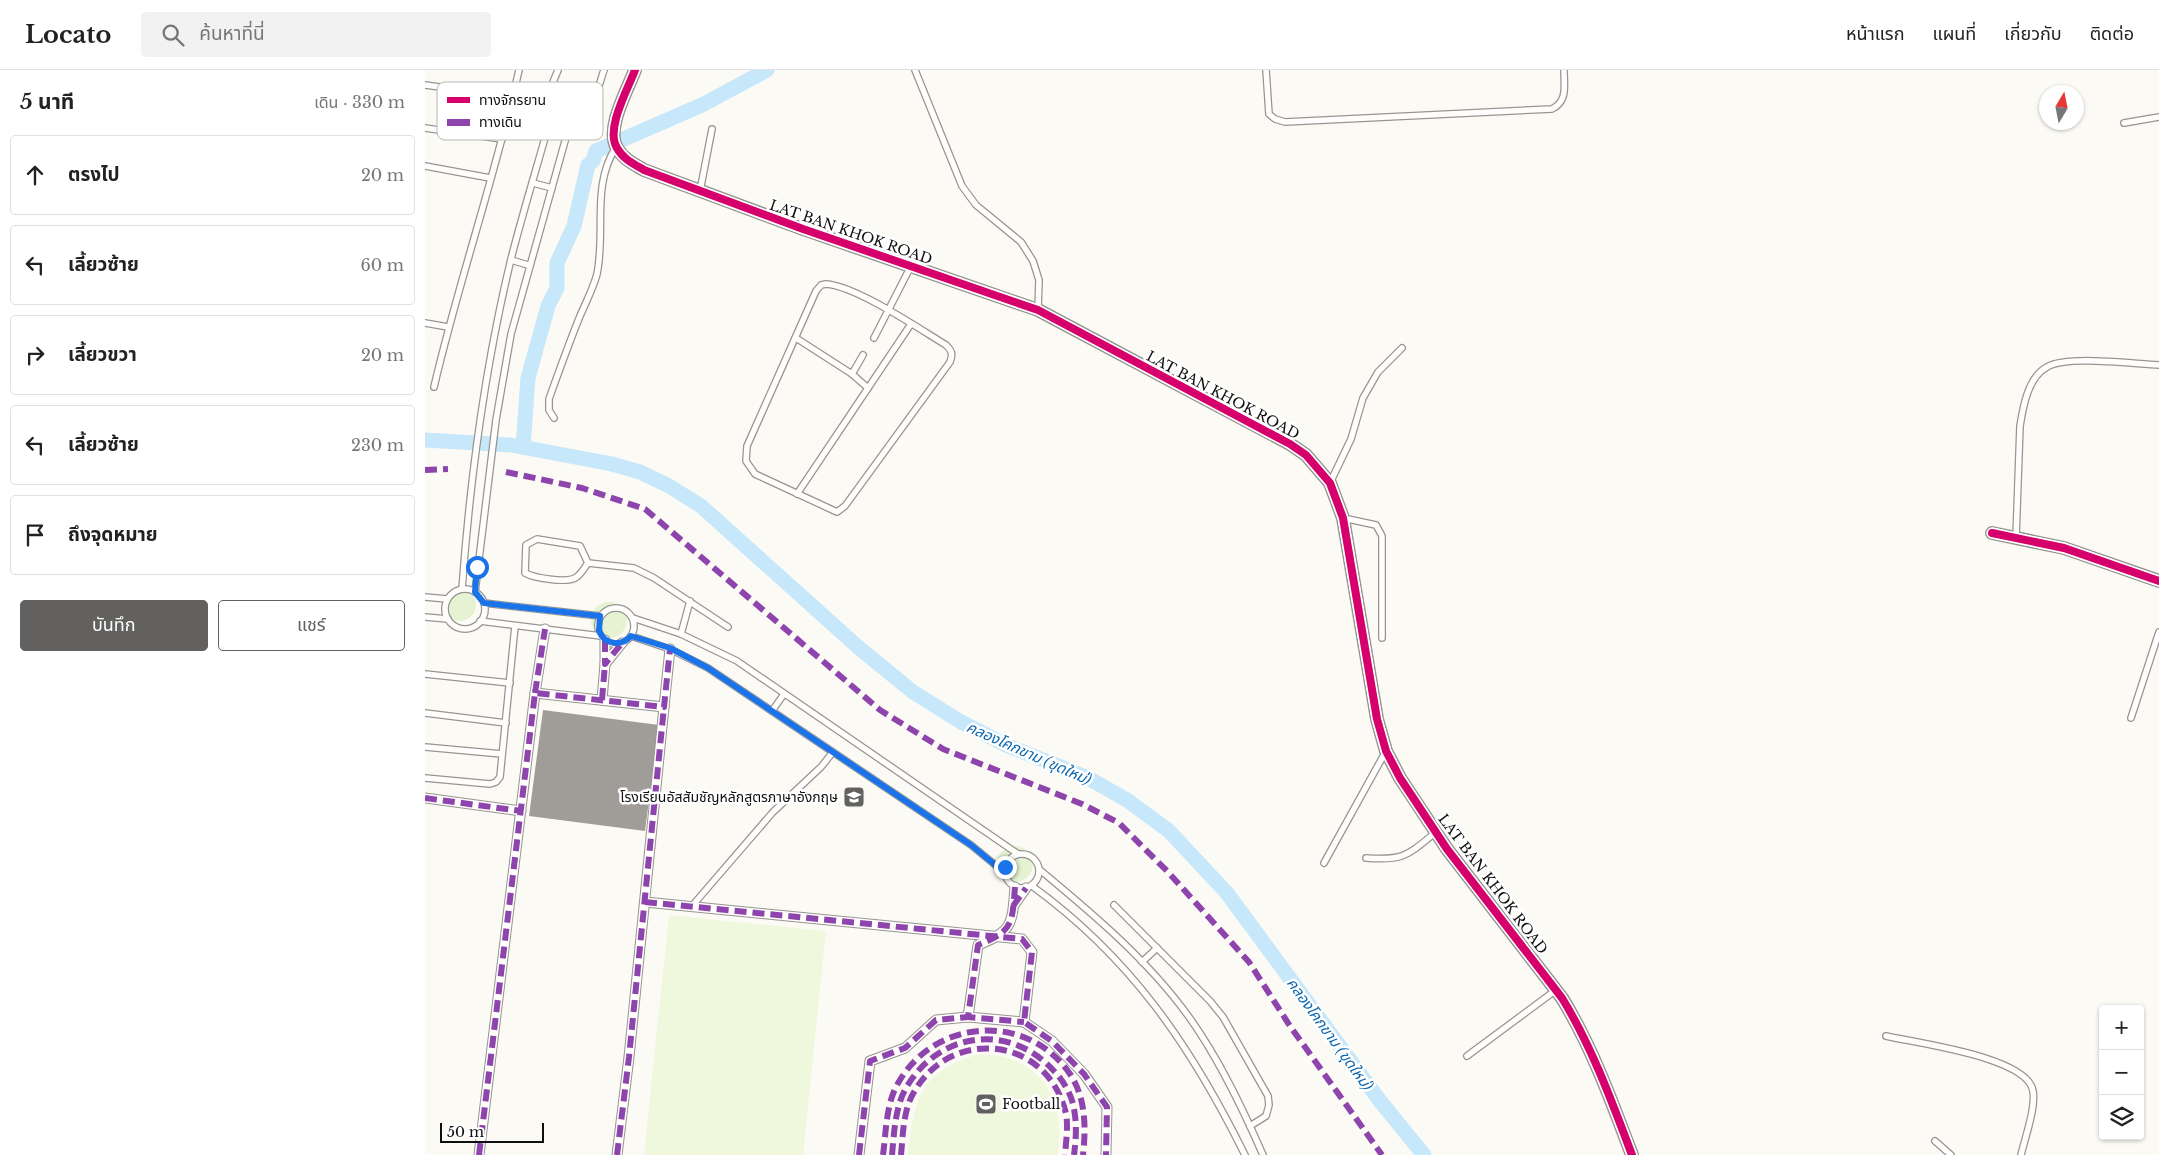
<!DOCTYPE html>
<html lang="th">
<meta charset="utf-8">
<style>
:root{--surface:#fff;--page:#f2f2f2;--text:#222;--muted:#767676;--line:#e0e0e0;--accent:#62615f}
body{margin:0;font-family:"Libre Baskerville","Noto Sans Thai",serif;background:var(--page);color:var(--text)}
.controls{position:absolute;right:15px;bottom:15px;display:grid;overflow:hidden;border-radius:5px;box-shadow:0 1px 4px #0004}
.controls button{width:45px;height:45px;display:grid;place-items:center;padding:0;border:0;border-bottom:1px solid var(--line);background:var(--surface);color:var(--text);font:25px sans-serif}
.compass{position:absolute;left:1614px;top:15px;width:45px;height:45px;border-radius:50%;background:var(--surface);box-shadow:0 1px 4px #0004;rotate:10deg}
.scale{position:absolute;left:15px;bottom:12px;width:104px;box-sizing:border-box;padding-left:5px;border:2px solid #0f0f0f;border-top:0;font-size:14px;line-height:18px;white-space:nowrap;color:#0f0f0f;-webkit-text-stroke:4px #fff;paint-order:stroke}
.stop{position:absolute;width:15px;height:15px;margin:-11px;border:4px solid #1a73e8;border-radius:50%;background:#fff}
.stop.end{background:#1a73e8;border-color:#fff;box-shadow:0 1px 5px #0008}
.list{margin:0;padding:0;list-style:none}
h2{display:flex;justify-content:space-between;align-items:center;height:65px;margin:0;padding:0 20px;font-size:21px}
h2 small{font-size:16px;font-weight:400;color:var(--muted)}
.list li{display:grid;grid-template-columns:32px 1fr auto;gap:15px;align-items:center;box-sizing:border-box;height:80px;margin:0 10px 10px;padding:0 10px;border:1px solid var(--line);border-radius:5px}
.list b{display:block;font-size:19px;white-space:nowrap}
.list em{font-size:16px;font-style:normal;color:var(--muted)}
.actions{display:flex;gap:10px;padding:15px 20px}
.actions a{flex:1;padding:11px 0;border:1px solid var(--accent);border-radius:5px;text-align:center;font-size:18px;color:var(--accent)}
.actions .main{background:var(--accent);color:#fff}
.icon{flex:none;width:28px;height:28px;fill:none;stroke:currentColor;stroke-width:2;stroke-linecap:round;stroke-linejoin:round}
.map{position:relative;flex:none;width:1734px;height:1085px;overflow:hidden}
header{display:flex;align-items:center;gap:30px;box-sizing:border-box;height:70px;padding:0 25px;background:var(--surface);border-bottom:1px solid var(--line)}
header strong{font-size:24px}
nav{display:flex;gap:28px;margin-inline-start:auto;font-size:18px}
.search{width:350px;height:45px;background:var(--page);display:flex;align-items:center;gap:12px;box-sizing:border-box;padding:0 18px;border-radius:5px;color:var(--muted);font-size:19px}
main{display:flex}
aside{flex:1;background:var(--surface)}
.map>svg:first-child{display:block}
</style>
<header>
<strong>Locato</strong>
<div class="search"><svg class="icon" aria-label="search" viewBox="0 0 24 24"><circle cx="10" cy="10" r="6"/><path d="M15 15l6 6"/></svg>ค้นหาที่นี่</div>
<nav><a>หน้าแรก</a><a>แผนที่</a><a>เกี่ยวกับ</a><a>ติดต่อ</a></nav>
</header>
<main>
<aside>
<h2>5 นาที<small>เดิน · 330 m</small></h2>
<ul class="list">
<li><svg class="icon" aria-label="ahead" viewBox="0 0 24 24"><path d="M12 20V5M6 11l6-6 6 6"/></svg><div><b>ตรงไป</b></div><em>20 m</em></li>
<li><svg class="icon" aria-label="left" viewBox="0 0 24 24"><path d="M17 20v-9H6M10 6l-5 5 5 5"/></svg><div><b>เลี้ยวซ้าย</b></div><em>60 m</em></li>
<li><svg class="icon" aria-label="right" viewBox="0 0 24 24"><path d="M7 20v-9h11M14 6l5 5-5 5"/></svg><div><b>เลี้ยวขวา</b></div><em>20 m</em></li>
<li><svg class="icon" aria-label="left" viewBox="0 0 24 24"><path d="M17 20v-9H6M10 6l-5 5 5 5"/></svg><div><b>เลี้ยวซ้าย</b></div><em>230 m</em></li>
<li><svg class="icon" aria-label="arrive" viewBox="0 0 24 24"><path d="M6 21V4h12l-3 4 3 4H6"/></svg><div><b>ถึงจุดหมาย</b></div></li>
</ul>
<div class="actions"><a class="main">บันทึก</a><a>แชร์</a></div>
</aside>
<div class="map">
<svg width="1734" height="1085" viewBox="0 0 1734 1085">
<rect width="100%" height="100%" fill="#fcfaf4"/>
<g fill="#e5f3d2">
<circle cx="35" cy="535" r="16"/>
<circle cx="184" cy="550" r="18"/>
<circle cx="590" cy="794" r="18"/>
</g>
<g fill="#eff7dc">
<polygon points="244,845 401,861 378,1085 219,1085"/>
<path d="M 555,984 C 564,985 574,985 582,988 C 629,1004 638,1040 633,1085 L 483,1085 C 490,1029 494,1000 555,984 Z"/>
</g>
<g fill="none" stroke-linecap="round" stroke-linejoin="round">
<g stroke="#c7e7fa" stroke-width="15">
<polyline points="0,370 86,375 187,394 215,402 244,416 276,436 433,577 488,622 536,652 581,675 663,708 702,730 744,761 802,823 955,1031 999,1085"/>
<polyline points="98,377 103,308 123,236 132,218 132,193 149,156 163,95 168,91 171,81 277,35 342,0"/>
</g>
</g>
<polygon fill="#a09d99" points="118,640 234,655 220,761 104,746"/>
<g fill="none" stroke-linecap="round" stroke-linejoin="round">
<g stroke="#969592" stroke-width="8">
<g id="service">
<path d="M 133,0 C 130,8 124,18 126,27 C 128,45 154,54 165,37 C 172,27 175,11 179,0"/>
<polyline points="490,0 537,116 551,135 596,172 608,191 614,210 613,240"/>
<path d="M 841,0 L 844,44 L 850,49 L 860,52 L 1127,39 C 1143,31 1139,16 1139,0"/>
<polyline points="0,15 88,27"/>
<polyline points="1699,53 1734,47"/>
<polyline points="0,58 77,69"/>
<polyline points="0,96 65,108"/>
<polyline points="108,113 127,118"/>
<polyline points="275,121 287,59"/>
<polyline points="86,190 103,195"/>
<path d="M 401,214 C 431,216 493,258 521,275 C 527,281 528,284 525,292 L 420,436 L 412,442 L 330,404 L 321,391 L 322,376 L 391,221 L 396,215 Z"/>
<polyline points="0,253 23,257"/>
<polyline points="371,268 427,304 443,318"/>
<polyline points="449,268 486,196"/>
<polyline points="427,304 438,285"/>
<path d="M 9,317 C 34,210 70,107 94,0"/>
<path d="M 129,348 L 124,340 L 124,329 C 134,301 144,273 155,246 C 161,232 168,219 172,204 C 181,161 166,116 191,77"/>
<polyline points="905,413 926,369 938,328 953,302 977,278"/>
<polyline points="372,424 486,254"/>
<polyline points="918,448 951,455 957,466 957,568"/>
<path d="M 1591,468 L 1595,356 C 1598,337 1603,307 1622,297 C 1642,285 1708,294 1734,295"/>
<path d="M 112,469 L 155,476 L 163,493 C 159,498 156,505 150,508 C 141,513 109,508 100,503 L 101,475 Z"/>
<polyline points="163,493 209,498 229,508 303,557"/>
<path d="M 37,519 C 45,409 60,297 86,189 C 99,138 115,87 129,36"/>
<circle cx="40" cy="539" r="20"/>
<polyline points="50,522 71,350 86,264 147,46"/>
<polyline points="0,527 22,529"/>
<polyline points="59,533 175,546"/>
<circle cx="191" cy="556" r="18"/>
<polyline points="0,547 23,549"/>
<polyline points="208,548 256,564 312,591 593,784"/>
<polyline points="55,551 176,566"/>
<polyline points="256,564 265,531"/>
<polyline points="206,566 245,579 283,598 546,775 580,803"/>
<polyline points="0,604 85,613"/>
<polyline points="347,641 359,624"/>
<polyline points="0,643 81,653"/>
<polyline points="1706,648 1734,562"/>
<polyline points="0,677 77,684"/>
<polyline points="0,708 65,714 71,712 75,707 90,556"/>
<circle cx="597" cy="801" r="17"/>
<path d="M 941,788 C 979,791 983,785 1011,762"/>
<polyline points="899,793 961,681"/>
<path d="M 615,800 C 668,844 723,890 764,947 C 794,989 817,1037 838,1085"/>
<path d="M 607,816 C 706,888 766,976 820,1085"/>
<polyline points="689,835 785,931 798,947 843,1026 844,1035 841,1046 825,1056"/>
<polyline points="267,836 348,742 396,697 408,682"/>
<polyline points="717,892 732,878"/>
<path d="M 1461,966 C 1491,973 1603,987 1608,1021 C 1611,1037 1600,1068 1596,1085"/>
<polyline points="1042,986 1131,920"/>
<polyline points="1510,1071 1526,1085"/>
</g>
</g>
<g stroke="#969592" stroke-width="11">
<g id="pedestrian">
<polyline points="180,570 180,594 197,573"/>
<polyline points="110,623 120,559"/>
<polyline points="177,630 180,594"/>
<polyline points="0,728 96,741"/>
<path d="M 590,817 C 587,853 589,861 553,875 L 543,947 L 599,952"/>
<polyline points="220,832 597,869 607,882 599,952 627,971 659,1004 682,1037 681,1085"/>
<polyline points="589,835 601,818"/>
<polyline points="54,1085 110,623 239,637 245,579"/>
<polyline points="192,1085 204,987 239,637"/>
<polyline points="434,1085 445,991 480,978 511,950 543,947"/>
</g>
</g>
<g stroke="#969592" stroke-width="14">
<g id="minor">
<path d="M 210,0 C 203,19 180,59 192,78 C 198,89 209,94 219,100 L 378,159 L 613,240 L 865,374 L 881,385 L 905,413 L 918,448 L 952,649 L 961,681 L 975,708 L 1022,779 L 1137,928 C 1167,977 1187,1032 1207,1085"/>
<polyline points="1567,463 1639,478 1734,511"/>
</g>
</g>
<use href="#service" stroke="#fffefd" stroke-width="5.5"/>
<use href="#pedestrian" stroke="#fffefd" stroke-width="9"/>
<use href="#minor" stroke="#fffefd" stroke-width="11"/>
<g stroke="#8e44ad" stroke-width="6" stroke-dasharray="12 6" stroke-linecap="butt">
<polyline points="0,400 23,399"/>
<polyline points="81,402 157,418 220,439 455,640 518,679 657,734 694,753 743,802 824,892 865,956 957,1085"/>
<polyline points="180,570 180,594 197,573"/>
<polyline points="110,623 120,559"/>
<polyline points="177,630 180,594"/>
<polyline points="0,728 96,741"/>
<path d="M 590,817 C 587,853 589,861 553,875 L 543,947 L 599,952"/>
<polyline points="220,832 597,869 607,882 599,952 627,971 659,1004 682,1037 681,1085"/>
<polyline points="588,836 601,818"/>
<polyline points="54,1085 110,623 239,637 245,579"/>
<polyline points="192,1085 204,987 239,637"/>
<polyline points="434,1085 445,991 480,978 511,950 543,947"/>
<path d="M 458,1085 C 461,1063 461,1035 472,1015 C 508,948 602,941 645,1004 C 661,1028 661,1058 658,1085"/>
<path d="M 467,1085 C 469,1064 470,1037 481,1018 C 513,962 584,952 628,1000 C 638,1010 647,1025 649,1039 C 652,1054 651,1070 649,1085"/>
<path d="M 476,1085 C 478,1065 478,1040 489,1022 C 526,957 620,966 640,1040 C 644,1053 641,1071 640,1085"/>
</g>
<g stroke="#fff" stroke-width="11">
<g id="cycleway">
<path d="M 210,0 C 203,19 180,59 192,78 C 198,89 209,94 219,100 L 378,159 L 613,240 L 865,374 L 881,385 L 905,413 L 918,448 L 952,649 L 961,681 L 975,708 L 1022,779 L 1137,928 C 1167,977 1187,1032 1207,1085"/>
<polyline points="1567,463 1639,478 1734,511"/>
</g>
</g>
<use href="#cycleway" stroke="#d6006c" stroke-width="8"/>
</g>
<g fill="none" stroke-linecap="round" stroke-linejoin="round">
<path stroke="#1a73e8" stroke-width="6" d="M 52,497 L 50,522 L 59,533 L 175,546 L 174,561 C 180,575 196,577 206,566 L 245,578 L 283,598 L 546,775 L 580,803 L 580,797"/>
</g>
<defs>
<g id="school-square" transform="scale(1.125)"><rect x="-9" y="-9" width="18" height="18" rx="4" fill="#62615f" stroke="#fff"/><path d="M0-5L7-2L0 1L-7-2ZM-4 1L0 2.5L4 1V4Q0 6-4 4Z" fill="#fff"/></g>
<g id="stadium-square" transform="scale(1.125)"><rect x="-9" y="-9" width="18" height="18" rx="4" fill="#62615f" stroke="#fff"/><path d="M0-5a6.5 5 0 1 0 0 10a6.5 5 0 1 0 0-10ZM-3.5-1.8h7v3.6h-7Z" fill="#fff"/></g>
</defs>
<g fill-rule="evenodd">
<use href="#school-square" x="429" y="727"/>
<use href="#stadium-square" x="561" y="1034"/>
</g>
<g text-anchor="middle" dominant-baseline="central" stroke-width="5" stroke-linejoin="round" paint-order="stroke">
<g font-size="14" fill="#0f0f0f" stroke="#fff">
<text transform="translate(426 162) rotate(19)">LAT BAN KHOK ROAD</text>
<text transform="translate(798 325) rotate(28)">LAT BAN KHOK ROAD</text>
<text transform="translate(1068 814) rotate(53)">LAT BAN KHOK ROAD</text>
</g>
<g font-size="14" fill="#0f0f0f" stroke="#fff" text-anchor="end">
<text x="413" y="727">โรงเรียนอัสสัมชัญหลักสูตรภาษาอังกฤษ</text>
<text x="577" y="1034" text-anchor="start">Football</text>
</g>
<g font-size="15" font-style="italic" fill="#0b66ae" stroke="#fff">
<text transform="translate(604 683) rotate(24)">คลองโคกขาม (ขุดใหม่)</text>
<text transform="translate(905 964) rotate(54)">คลองโคกขาม (ขุดใหม่)</text>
</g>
</g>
<rect x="12" y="12" width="166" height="58" rx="8" fill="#fff" stroke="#b7b7b7" stroke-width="1"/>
<rect x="22" y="27" width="23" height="6" fill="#d6006c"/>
<rect x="22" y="49" width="23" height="7" fill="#8e44ad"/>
<g font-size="14" fill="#0f0f0f">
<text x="54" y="35">ทางจักรยาน</text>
<text x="54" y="57">ทางเดิน</text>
</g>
</svg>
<div class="controls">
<button>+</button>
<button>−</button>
<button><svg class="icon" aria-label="layers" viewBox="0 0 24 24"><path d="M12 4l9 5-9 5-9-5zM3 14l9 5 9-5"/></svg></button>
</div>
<svg class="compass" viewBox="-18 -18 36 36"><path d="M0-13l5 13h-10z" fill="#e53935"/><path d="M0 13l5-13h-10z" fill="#767676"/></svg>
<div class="scale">50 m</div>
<div class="stop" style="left:52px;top:497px"></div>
<div class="stop end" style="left:580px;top:797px"></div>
</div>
</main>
